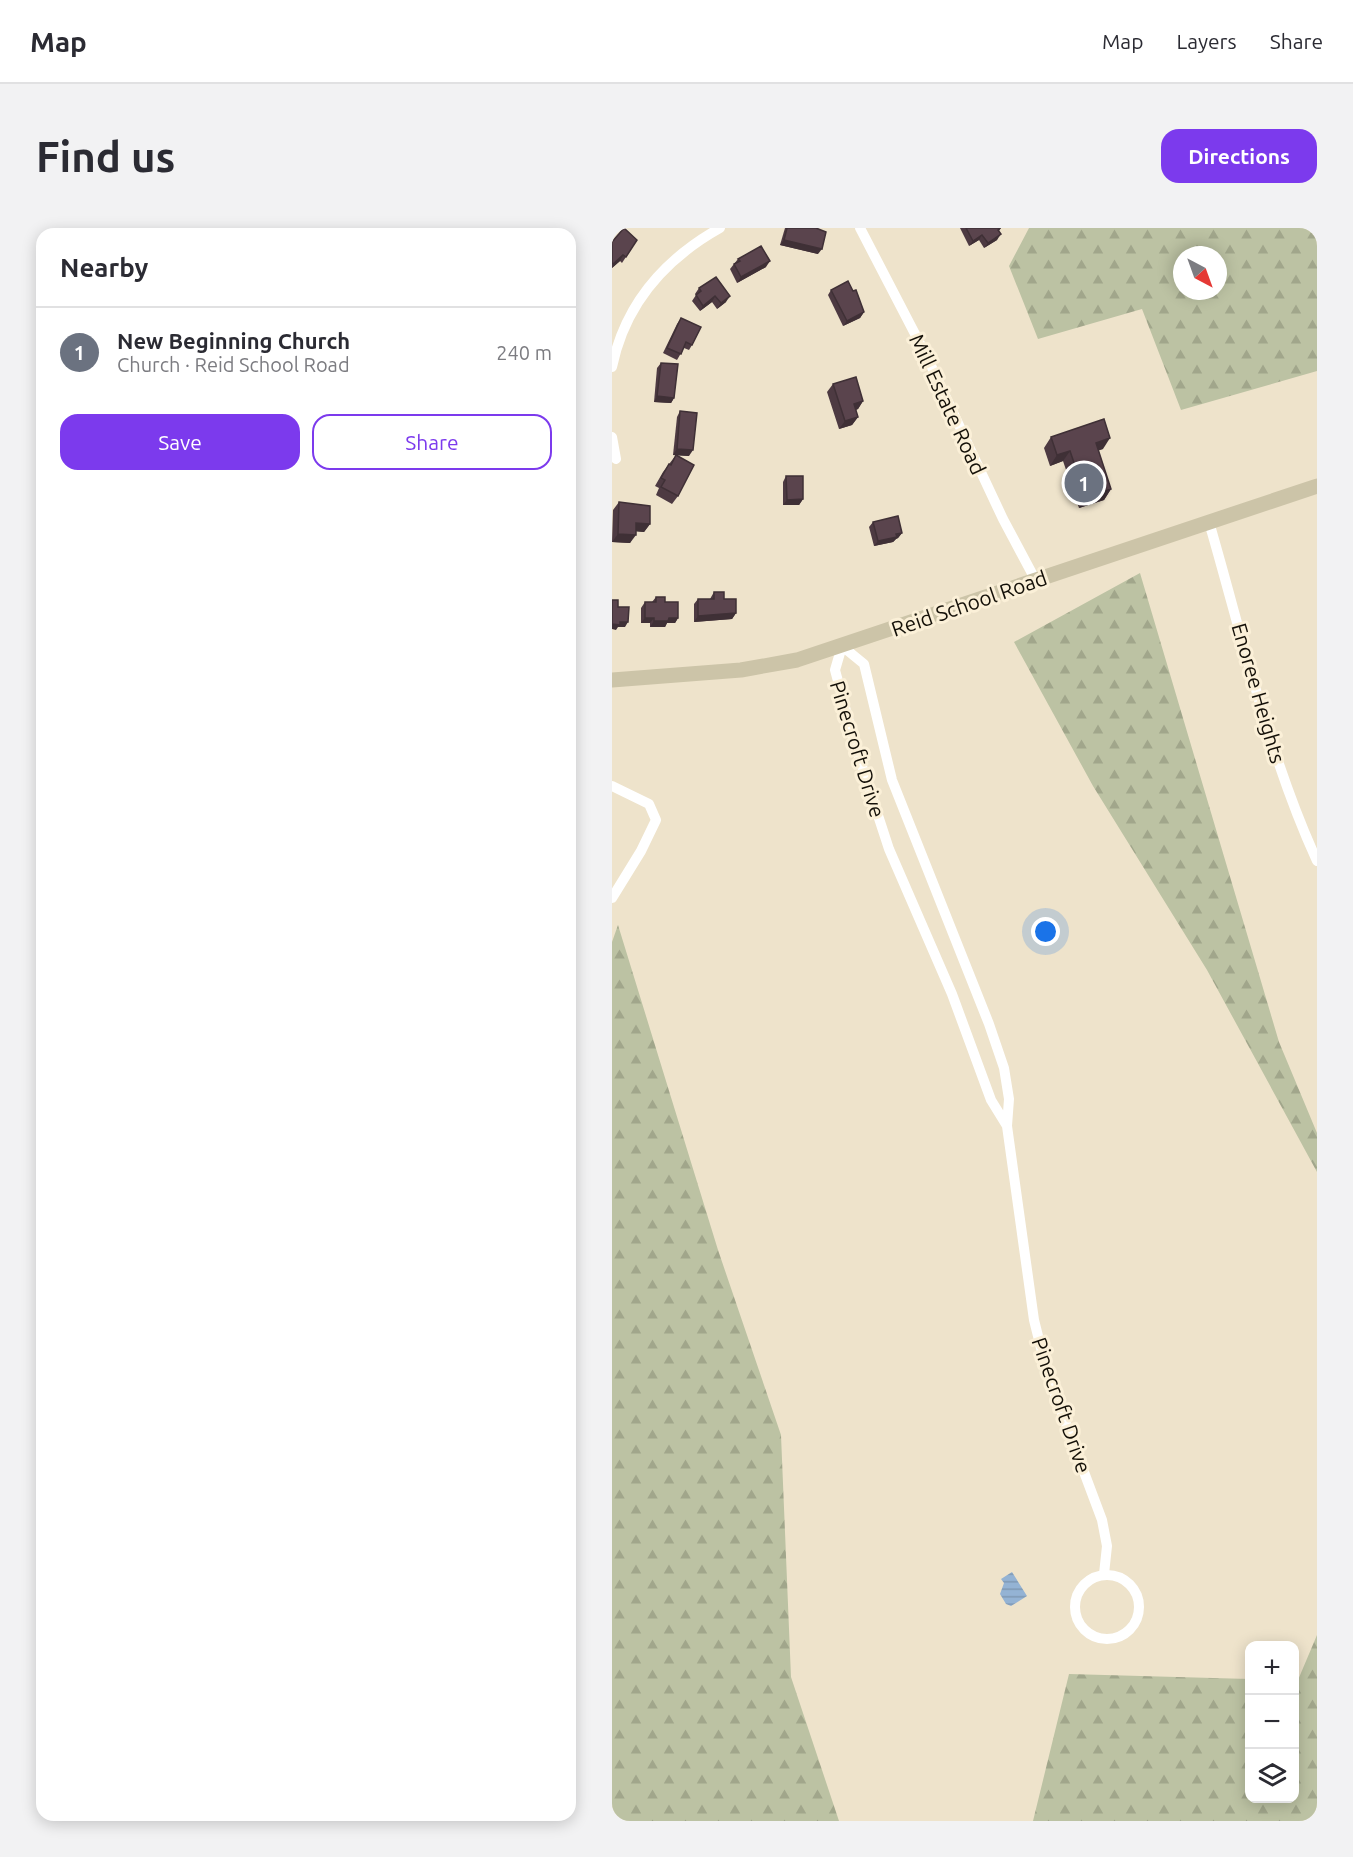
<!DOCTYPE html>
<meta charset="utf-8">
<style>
:root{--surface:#fff;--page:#f2f2f3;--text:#2b2b33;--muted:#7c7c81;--line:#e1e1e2;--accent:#7c3aed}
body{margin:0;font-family:Ubuntu,sans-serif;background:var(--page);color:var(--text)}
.controls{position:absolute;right:18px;bottom:18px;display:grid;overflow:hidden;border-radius:12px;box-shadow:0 3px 15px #0003}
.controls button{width:54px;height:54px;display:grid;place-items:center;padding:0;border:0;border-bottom:2px solid var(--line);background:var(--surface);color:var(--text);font:30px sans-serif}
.compass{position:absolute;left:561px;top:18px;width:54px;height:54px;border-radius:50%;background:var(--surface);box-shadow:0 3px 15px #0003;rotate:139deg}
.you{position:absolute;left:434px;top:704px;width:21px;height:21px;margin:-15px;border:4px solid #fff;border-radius:50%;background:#1a73e8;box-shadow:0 0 0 9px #1a73e833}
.badge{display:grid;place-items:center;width:39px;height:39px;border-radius:50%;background:var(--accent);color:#fff;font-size:20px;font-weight:700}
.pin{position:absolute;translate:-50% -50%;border:3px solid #fff;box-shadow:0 2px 6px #0006}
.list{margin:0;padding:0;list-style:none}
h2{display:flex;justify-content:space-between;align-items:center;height:78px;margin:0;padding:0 24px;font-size:26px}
h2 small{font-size:20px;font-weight:400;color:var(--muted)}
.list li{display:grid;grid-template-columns:39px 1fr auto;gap:18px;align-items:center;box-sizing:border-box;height:90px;padding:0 24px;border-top:2px solid var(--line)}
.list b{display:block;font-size:22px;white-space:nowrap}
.list p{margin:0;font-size:20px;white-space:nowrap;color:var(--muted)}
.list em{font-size:20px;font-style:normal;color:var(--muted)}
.actions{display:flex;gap:12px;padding:18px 24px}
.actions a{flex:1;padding:14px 0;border:2px solid var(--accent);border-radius:18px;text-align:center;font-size:21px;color:var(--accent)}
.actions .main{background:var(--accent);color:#fff}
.icon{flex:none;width:33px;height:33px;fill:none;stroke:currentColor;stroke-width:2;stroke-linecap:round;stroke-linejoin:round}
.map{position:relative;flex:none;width:705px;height:1593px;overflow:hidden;border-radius:18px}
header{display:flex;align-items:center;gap:36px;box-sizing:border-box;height:84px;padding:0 30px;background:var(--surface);border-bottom:2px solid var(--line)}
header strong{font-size:28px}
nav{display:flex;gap:33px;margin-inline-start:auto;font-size:21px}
.intro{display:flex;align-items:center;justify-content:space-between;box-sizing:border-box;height:144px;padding:0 36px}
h1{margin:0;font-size:42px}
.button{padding:15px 27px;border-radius:18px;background:var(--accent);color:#fff;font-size:21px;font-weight:700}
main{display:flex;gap:36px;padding:0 36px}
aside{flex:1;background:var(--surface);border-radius:18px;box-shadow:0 3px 15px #0003}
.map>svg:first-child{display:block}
</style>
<header>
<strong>Map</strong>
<nav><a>Map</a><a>Layers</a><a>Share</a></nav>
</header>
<div class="intro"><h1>Find us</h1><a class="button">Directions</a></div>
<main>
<aside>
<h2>Nearby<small></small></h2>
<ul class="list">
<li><span class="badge" style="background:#6b7280">1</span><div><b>New Beginning Church</b><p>Church · Reid School Road</p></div><em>240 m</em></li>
</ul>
<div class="actions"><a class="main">Save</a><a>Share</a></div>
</aside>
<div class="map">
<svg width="705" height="1593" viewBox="0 0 705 1593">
<defs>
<pattern id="forest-firs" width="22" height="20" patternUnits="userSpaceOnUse" patternTransform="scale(1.5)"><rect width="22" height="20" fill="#bcc2a3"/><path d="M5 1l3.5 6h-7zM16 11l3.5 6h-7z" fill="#a1a68b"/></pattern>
<pattern id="water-rules" width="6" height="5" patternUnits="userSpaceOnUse" patternTransform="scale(1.5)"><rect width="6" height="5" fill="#94b3d4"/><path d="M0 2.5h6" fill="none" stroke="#7f99b4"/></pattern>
</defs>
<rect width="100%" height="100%" fill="#eee3cb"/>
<g fill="url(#forest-firs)" fill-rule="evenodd">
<path d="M 417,0 L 705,0 L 705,143 L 569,182 L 530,81 L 426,111 L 397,38 ZM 570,27 L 606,27 L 606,63 L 570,63 Z"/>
<polygon points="528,345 667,814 705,905 705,944 595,742 481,558 402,414"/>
<polygon points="6,697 106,1022 169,1207 179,1449 227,1593 0,1593 0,714"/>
<polygon points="705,1407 705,1593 421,1593 457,1446 637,1451 638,1570 682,1570 683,1452 686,1452"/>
</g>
<polygon fill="url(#water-rules)" points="400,1344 415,1368 399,1378 394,1376 388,1366 392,1355 389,1351"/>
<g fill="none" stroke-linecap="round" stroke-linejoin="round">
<g stroke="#fff" stroke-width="10">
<polyline points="248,0 315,129 391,291 423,351"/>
<path d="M 0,139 C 13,76 53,31 108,0"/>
<polyline points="0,209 4,231"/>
<path d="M 597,294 C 630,407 656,526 705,633"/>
<polyline points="0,558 37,576 44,592 29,623 0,670"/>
<polyline points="395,898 379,872 340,766 277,621 244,520 223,442 230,418 252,436 280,552 377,796 392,840 397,871 395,898 422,1092 436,1148 490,1292 495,1318 492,1346"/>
<circle cx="495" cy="1379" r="32"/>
</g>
<polyline stroke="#ccc4a8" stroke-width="15" points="0,452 129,442 185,432 705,258"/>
</g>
<g fill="#4d3a42">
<polygon points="173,0 204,0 206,26 168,17"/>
<polygon points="348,0 389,0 387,3 385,12 372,20 367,12 357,18"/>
<polygon points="25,12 10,35 8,33 0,40 0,14"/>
<polygon points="126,31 154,39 125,55 118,41"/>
<polygon points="87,60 114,74 105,81 100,74 88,83 80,73 84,67 83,66"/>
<polygon points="219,62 241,63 252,84 248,90 231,98 216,67"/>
<polygon points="69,90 80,117 77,122 72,120 65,132 51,125 65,96"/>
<polygon points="49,135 62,170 59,175 42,174 45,140"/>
<polygon points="221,156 251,173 246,181 244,182 246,189 240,197 227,201 215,164"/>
<polygon points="68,183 77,228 61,227 65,189"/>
<polygon points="439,209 491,221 486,222 499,261 492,272 467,280 451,233 438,238 432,220"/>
<polygon points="64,227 66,268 60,276 44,267 47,260 43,258 51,244"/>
<polygon points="174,248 191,271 187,277 171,277 171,254"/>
<polygon points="7,274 38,296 32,304 24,303 18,315 0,314 1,282"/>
<polygon points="261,294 290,305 286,310 284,311 281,314 262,318 257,299"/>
<polygon points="102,364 112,371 124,385 120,391 82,394 82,376 86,371 98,371"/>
<polygon points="44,369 53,374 66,390 63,395 55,395 53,399 38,399 38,395 29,395 29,380 33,374 40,374"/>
</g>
<g fill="#3f3036">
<polygon points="389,6 385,12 372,20 376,15"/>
<polygon points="370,7 367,12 357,18 361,13"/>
<polygon points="172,12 210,21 206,26 168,17"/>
<polygon points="11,27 8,33 0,40 1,36"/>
<polygon points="158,33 154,39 125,55 129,49"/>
<polygon points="103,68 100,74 88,83 91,78"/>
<polygon points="118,68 114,74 105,81 109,75"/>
<polygon points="252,84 248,90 231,98 235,93"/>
<polygon points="45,168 62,170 59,175 42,174"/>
<polygon points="251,173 246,181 236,184 242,176"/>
<polygon points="246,189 240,197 227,201 233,193"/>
<polygon points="498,210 491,221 476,226 484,215"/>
<polygon points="65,221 81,222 77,228 61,227"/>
<polygon points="458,223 451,233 438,238 445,227"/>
<polygon points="499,261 492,272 467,280 474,270"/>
<polygon points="191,271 187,277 171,277 175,272"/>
<polygon points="24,295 38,296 32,304 19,303"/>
<polygon points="290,305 286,310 284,311 281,314 262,318 266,313"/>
<polygon points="6,306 24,307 18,315 0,314"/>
<polygon points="124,385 120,391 82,394 86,388"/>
<polygon points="33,390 42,390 38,395 29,395"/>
<polygon points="57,390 66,390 63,395 55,395 53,399 38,399 42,393"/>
<polygon points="8,394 16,394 13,399 6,399 4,402 0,401 0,396"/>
</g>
<g fill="#5a444d" stroke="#3f3036" stroke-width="1.5">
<polygon points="12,0 25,12 14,29 11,27 1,36 0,35 0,14"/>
<polygon points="175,0 204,0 214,4 210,21 172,12"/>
<polygon points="354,0 388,0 386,2 389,6 376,15 370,7 361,13"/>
<polygon points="149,18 158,33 129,49 122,36 128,33 126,31"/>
<polygon points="104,49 118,68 109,75 103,68 91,78 84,67 89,63 87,60"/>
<polygon points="236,53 241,63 244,62 252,84 235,93 219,62"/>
<polygon points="69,90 89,99 80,117 74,114 69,126 55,120"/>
<polygon points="49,135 66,136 62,170 45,168"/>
<polygon points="244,149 251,173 242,176 246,189 233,193 221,156"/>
<polygon points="68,183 85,185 81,222 65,221"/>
<polygon points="492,191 498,210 484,215 499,261 474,270 458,223 445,227 439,209"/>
<polygon points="64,227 82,237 66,268 49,259 53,252 49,250 57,236 59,237"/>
<polygon points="174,248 191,248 191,271 175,272"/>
<polygon points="7,274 38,278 38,296 24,295 24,307 6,306"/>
<polygon points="286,288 290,305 284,306 285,309 266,313 261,294"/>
<polygon points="102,364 112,364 112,371 124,371 124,385 86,388 86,371 102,371"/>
<polygon points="44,369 53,369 53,374 66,374 66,390 57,390 56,393 42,393 42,390 33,390 33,374 44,374"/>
<polygon points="0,372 6,372 6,379 17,379 16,394 8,394 8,397 0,396"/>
</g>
<g text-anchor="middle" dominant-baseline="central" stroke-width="6" stroke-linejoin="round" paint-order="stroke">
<g font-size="21" fill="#141008" stroke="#fbf0d8">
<text transform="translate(336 176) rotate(65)">Mill Estate Road</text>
<text transform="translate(357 375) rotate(-19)">Reid School Road</text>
<text transform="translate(647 465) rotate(74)">Enoree Heights</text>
<text transform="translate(246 521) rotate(73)">Pinecroft Drive</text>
<text transform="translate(450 1177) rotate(71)">Pinecroft Drive</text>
</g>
</g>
</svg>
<div class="controls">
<button>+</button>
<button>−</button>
<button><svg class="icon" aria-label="layers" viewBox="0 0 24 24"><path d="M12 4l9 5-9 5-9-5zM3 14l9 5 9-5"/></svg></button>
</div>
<svg class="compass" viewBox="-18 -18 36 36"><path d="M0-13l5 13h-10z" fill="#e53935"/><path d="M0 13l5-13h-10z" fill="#7c7c81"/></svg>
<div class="you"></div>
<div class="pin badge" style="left:472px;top:255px;background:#6b7280">1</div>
</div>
</main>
